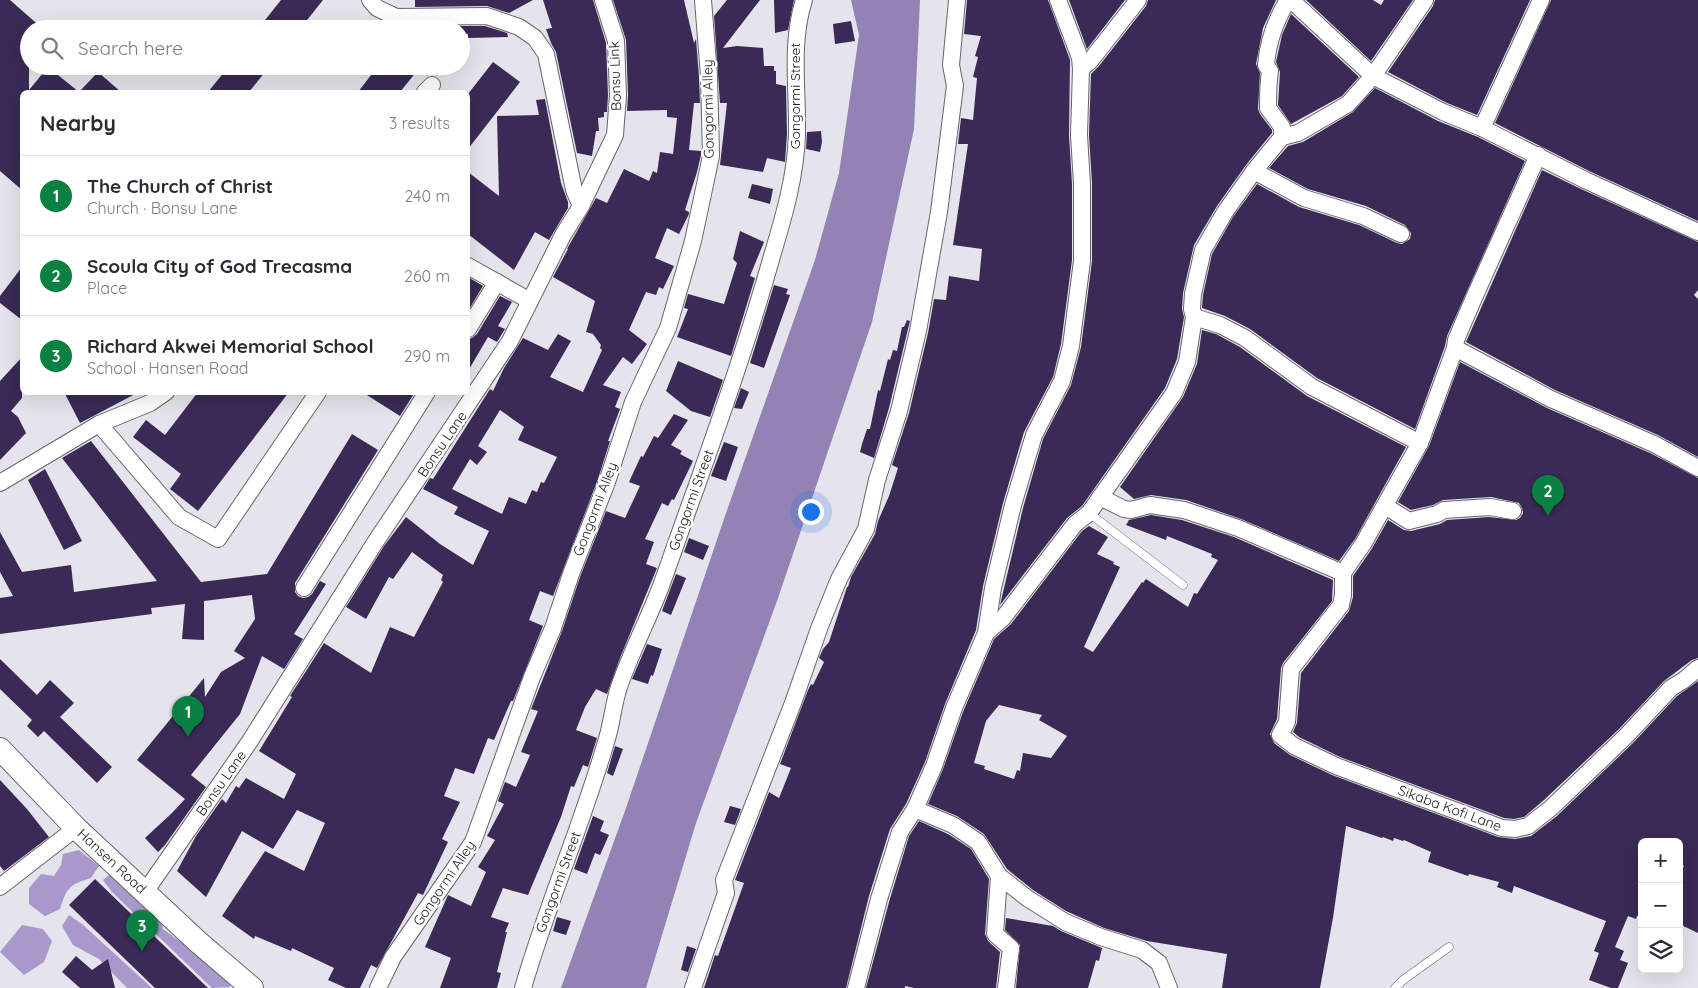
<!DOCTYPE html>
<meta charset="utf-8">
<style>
:root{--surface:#fff;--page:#f2f2f3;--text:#2b2b33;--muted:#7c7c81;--line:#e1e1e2;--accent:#0b8043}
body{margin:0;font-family:Quicksand,sans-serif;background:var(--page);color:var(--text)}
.controls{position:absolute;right:15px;bottom:15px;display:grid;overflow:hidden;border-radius:8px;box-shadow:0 5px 20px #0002}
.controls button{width:45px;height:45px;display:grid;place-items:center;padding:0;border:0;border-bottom:1px solid var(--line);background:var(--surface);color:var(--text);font:25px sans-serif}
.you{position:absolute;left:810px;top:511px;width:18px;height:18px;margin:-12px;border:4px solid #fff;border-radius:50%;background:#1a73e8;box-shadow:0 0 0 8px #1a73e833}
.badge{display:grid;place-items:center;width:32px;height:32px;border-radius:50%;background:var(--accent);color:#fff;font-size:16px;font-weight:700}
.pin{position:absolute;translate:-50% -41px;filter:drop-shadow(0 1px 2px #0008)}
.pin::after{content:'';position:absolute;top:26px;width:18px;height:15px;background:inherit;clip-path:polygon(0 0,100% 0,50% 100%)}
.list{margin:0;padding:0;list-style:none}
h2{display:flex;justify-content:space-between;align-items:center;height:65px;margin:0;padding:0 20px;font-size:21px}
h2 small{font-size:16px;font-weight:400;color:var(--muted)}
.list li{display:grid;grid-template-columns:32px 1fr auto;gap:15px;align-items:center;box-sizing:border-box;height:80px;padding:0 20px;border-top:1px solid var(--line)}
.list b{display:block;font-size:19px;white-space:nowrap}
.list p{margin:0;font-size:16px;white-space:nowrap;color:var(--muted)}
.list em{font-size:16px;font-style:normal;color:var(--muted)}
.icon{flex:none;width:28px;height:28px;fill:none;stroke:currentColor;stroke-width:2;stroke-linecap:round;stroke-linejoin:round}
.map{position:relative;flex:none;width:1698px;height:988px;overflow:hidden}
.search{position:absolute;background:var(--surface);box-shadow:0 5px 20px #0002;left:20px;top:20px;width:450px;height:55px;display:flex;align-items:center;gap:12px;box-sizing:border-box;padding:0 18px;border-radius:28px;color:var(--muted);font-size:19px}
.panel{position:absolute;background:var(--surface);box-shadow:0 5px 20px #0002;left:20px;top:90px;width:450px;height:305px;border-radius:8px}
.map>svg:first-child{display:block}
</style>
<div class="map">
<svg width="1698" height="988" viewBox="0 0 1698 988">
<rect width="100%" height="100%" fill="#e5e3eb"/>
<g fill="#a898cb">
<path d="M 79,850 L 99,866 L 91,878 C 69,885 67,887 60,909 L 45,916 L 29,904 L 29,888 L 41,874 L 54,876 L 61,865 L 63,854 Z"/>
<polygon points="109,875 120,881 161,915 163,929 230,978 230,987 212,988 112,892 103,880"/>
<polygon points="69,915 82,924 152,988 127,988 99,959 73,945 62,926"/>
<polygon points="22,925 43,929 52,941 44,962 24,975 0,952"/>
</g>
<polygon fill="#9383b5" points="851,0 920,0 914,129 872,322 777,601 696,823 646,988 561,988 626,808 725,516 815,260 839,173 859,35"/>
<g fill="#3a2a55" fill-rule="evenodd">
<polygon points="0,0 10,0 43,29 29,29 29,90 48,67 79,92 22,92 22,190 0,171"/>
<polygon points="281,0 323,0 300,29 258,29"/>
<polygon points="415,0 533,0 509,13 487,6 415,7"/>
<polygon points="543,0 593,0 606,43 608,95 607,112 604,112 604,117 598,118 599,131 596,131 592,156 577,153 556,52 551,43 546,29 552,28"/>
<path d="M 613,0 L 684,0 L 694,43 L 696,39 L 699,77 L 700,103 L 694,103 L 689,150 L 701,151 L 701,155 L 697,172 L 685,210 L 689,212 L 689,214 L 679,234 L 667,228 L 655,258 L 674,266 L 663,289 L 659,287 L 656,295 L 646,292 L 629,330 L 647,344 L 632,364 L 623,357 L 603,385 L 621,392 L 615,407 L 620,409 L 608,441 L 610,441 L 598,479 L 553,596 L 540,591 L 529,620 L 543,626 L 513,701 L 511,701 L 494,740 L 488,738 L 474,774 L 455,768 L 454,771 L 444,796 L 460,802 L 442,839 L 448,842 L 423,895 L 418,893 L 377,968 L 371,965 L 360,988 L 346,988 L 328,980 L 334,968 L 292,948 L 291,951 L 255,936 L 254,939 L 222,916 L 265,851 L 304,871 L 325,823 L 297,810 L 273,849 L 242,831 L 206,897 L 177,871 L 196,836 L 222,799 L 226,803 L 236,786 L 239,788 L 246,778 L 284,799 L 296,774 L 259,751 L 292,697 L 290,696 L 324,643 L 371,673 L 390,627 L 414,637 L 443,582 L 441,580 L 443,575 L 412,552 L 393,579 L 389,577 L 366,619 L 346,607 L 384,546 L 406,517 L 440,544 L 473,565 L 489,531 L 454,514 L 458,507 L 423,489 L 430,478 L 433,479 L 490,389 L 493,391 L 504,368 L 523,338 L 548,350 L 558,334 L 571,341 L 550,377 L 583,392 L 602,350 L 600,348 L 601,345 L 593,334 L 586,332 L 595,301 L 553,277 L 568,249 L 567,249 L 572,240 L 596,198 L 607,203 L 624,169 L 649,181 L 653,171 L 657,173 L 660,152 L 673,154 L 677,118 L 667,117 L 667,110 L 627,111 L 628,95 L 626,40 ZM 500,410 L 524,427 L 518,440 L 557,457 L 544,483 L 541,482 L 537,492 L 532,490 L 526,504 L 509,497 L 502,514 L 452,489 L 470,459 L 477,465 L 487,452 L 478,446 Z"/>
<polygon points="727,0 760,0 723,48 737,46 763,48 764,66 774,66 774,71 776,71 776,84 786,86 787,134 785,162 767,158 763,172 720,165 727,103 720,103 714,16"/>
<polygon points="774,0 794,0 788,30 775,33"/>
<polygon points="967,0 1048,0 1070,60 1069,135 1072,184 1072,260 1061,344 1053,377 1024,432 1003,503 983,586 976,630 945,704 925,762 906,804 890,829 869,896 846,988 704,988 715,955 718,956 744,883 735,880 769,792 779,798 791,768 780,764 808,690 811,684 813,685 824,662 819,658 823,649 829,642 847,587 848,587 851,577 875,534 878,521 889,496 898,468 892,465 909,413 928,333 934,299 946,300 949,276 979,281 982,249 953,245 968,144 958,144 961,118 973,120 977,78 973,77 978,57 975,56 981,36 964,34"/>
<polygon points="1069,0 1125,0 1087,49"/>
<polygon points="1148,0 1276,0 1263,28 1256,64 1260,73 1258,109 1260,114 1272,130 1272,133 1246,165 1217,206 1194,245 1183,293 1182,309 1184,317 1177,359 1165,388 1082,506 1067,518 1000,605 1023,508 1043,439 1071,385 1081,347 1092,261 1092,183 1089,135 1091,74 1099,66 1146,6"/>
<polygon points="1306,0 1373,0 1381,5 1384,0 1413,0 1371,61"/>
<polygon points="1435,0 1530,0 1477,115 1447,103 1388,72 1433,6"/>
<polygon points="1551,0 1698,0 1698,221 1589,171 1495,123"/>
<polygon points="1291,14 1359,77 1342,96 1291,124 1278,105 1280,72 1276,62 1282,35"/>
<polygon points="851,21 855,41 835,44 833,24"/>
<polygon points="452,26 485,26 507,33 508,37 468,38 468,34 461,33 461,29 452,29"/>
<polygon points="493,62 520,82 468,149 468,94"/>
<polygon points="229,66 270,66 249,92 208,92"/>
<polygon points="378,66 421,66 400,92 358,92"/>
<polygon points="98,72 121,92 79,92"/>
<polygon points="1375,88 1438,121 1478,137 1525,161 1447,336 1445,346 1415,429 1317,378 1250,329 1225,316 1202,308 1203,295 1212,254 1233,217 1257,184 1299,207 1359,225 1397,243 1402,244 1410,239 1411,233 1405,225 1366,206 1308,189 1269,168 1288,146 1303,142 1353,112"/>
<polygon points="545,99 561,183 568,202 568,208 549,240 535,232 514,270 468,234 468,172 499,196 497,116 539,115 536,100"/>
<polygon points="821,131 822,142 820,152 806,149 807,132"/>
<polygon points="1542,170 1581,189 1698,242 1698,290 1694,295 1698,299 1698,457 1658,435 1555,390 1466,342"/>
<polygon points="752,184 773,189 770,204 748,198"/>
<polygon points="740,231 764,242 750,276 755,278 731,356 677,337 688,309 684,308 688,294 724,304 737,263 733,259"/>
<polygon points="22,267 22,320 0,303 0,296"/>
<polygon points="468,277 483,286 468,311"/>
<polygon points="774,285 788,289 786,294 790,295 764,368 750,363"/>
<polygon points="500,296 512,302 498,326 505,329 497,342 488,337 468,371 468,339 472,338 477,334"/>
<polygon points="907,320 910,321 908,329 889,408 874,458 860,452 862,444 867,429 870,429 878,390 880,391 888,359 890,360 893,350 897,351 902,327 904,327"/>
<polygon points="1202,330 1216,334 1240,347 1307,396 1406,447 1355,539 1339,561 1241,519 1186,500 1151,495 1134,499 1120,487 1183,397 1197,364"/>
<polygon points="22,357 22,398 11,411 18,417 26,433 0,460 0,381"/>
<polygon points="678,361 723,380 710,417 691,411 666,391"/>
<polygon points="1460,362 1547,408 1650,453 1698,478 1698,658 1692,660 1664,681 1619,729 1544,800 1524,817 1514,819 1504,818 1340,757 1299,737 1293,732 1297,723 1301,673 1349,611 1353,597 1353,576 1371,550 1388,520 1404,530 1411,531 1440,524 1447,520 1489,517 1516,520 1520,518 1523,513 1522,508 1519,503 1491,497 1443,500 1433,505 1411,510 1398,502 1429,446"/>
<polygon points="741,388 749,392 742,409 734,408"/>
<polygon points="64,392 139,392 80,423"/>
<polygon points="198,392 289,392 198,511 170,489 181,474 133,437 146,420 165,435"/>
<polygon points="362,392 415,392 400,416"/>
<polygon points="674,414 688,420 671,445 682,451 680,454 693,461 674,500 672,499 668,506 662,503 645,539 654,542 646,564 657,568 620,658 607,694 596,689 585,707 576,730 597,738 588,767 583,765 574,787 571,786 561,817 528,895 503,888 491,917 509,923 505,932 507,932 497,972 501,973 497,988 440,988 451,958 425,947 448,895 471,906 486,872 478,867 495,840 487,836 504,804 498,801 505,782 516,787 530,755 521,752 538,711 531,709 562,631 580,577 606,511 625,518 640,486 629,482 641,456 643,457 654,436 658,438"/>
<polygon points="352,434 378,450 295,583 295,592 298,596 303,598 308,597 312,594 320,581 326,584 294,634 303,639 284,669 262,656 240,714 191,775 206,787 165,845 158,852 145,838 172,813 185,799 137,760 204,678 205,697 221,672 245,658 234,651 255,619 252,595 204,601 204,640 182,639 185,604 151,608 152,614 0,634 0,598 13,596 0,572 0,532 22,572 71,565 74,592 157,581 62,458 91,441 201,582 267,574"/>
<polygon points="724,442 738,447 726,481 711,476"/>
<polygon points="45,469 82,541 64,550 28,480"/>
<path d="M 1151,515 L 1182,520 L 1234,537 L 1333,580 L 1332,601 L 1283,663 L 1281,668 L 1277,719 L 1270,734 L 1274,743 L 1290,755 L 1332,775 L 1498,837 L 1515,839 L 1531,836 L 1557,816 L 1633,743 L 1677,696 L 1698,681 L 1698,933 L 1679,924 L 1679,876 L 1684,866 L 1679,864 L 1679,842 L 1642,842 L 1642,918 L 1637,916 L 1636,919 L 1628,916 L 1615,947 L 1624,951 L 1620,960 L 1628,963 L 1618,988 L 1611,988 L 1589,980 L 1599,953 L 1594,951 L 1606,921 L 1514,886 L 1512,893 L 1497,887 L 1499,882 L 1469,874 L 1468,876 L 1428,862 L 1431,852 L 1404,840 L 1403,841 L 1394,838 L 1393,841 L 1383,837 L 1382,838 L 1346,826 L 1333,918 L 1320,988 L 1222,988 L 1227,954 L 1147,941 L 1104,928 L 1066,911 L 1033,890 L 1007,869 L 984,834 L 957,816 L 928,804 L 943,769 L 963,712 L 994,639 L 1011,624 L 1082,531 L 1089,526 L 1108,537 L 1097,554 L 1114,562 L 1113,564 L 1120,567 L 1084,647 L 1093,652 L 1142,582 L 1143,583 L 1146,579 L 1188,607 L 1194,593 L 1197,594 L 1218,560 L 1211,557 L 1212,554 L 1167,536 L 1166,540 L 1126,525 L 1129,520 ZM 999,705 L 1042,715 L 1039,720 L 1067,736 L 1051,758 L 1023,753 L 1020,771 L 1017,770 L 1014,779 L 984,769 L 985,766 L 974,763 L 986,721 Z"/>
<polygon points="689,538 709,546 703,560 684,552"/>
<polygon points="676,574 686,578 671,615 662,611"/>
<polygon points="647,644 662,649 653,676 651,675 648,684 632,679"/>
<polygon points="0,659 37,695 50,680 74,703 60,717 112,767 97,783 44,731 38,737 27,726 32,720 0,689"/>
<polygon points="615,746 623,749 613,776 607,773"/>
<polygon points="0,780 27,809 49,837 4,871 0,866"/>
<polygon points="730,806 741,809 735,825 724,822"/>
<polygon points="593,816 604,821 600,831 609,835 600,855 595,853 587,874 574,869"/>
<polygon points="919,821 948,834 971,849 989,879 985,934 988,941 1000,952 996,988 914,988 905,986 905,988 866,988 889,902 909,836"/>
<polygon points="95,879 208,988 155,988 69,905"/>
<polygon points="557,917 571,921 566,935 553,931"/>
<polygon points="1006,918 1053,926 1061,931 1102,948 1099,961 1096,960 1088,988 1016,988 1020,945 1005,930"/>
<polygon points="687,946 696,949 688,972 681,970"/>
<polygon points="76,956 92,970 108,959 115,988 80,988 62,972"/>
</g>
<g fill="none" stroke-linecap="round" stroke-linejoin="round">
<g stroke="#67656c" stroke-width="9">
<g id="lane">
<polyline points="1089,513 1183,585"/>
<polyline points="1395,988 1403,980 1449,947"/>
</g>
</g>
<g stroke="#67656c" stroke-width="18">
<g id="street">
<polyline points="370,0 377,8 396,17 487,16 519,27 535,38 546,54 574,190 581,206"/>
<polyline points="1291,0 1373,76 1443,112 1482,128 1585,180 1698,232"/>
<polyline points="1081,69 1091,60 1138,0"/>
<polyline points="425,92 432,85"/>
<polyline points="1482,128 1541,0"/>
<path d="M 1282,137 L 1282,127 L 1268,108 C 1268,95 1268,84 1270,71 L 1266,65 C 1268,41 1275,21 1288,0"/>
<path d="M 1538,155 C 1511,217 1482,277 1456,340 L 1455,348 L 1420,443 L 1363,544 L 1343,573 L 1343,595 L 1341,605 L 1291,669 L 1287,722 L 1280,735 L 1294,746 L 1336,766 L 1502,828 L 1515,829 L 1528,826 L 1551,808 L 1626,736 L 1671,688 L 1684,680 L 1698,668"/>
<polyline points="1254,171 1304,198 1363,216 1401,234"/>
<polyline points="468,266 530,301"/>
<polyline points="1194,317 1220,325 1245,338 1312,387 1420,443"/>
<polyline points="468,329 497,282"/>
<polyline points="1455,348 1551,399 1654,444 1698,468"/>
<polyline points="99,424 179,517 218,539 318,392"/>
<polyline points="0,483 99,424 150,403 166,392"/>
<polyline points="1100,497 1124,509 1131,510 1150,505 1184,510 1238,528 1343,573"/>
<polyline points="1385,506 1409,521 1437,514 1444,510 1490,507 1513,511"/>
<polyline points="304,588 427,392"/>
<polyline points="986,633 1003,618 1075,524 1089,513 1174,393 1187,362 1194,317 1192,309 1193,294 1203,250 1225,212 1254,171 1282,137 1298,133 1348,104 1373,76 1425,0"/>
<polyline points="915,809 953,825 978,842 999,876 1027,898 1065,922 1101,937 1142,950 1159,963 1169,988"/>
<polyline points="999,876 995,934 1011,948 1006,988"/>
<polyline points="0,887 76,828"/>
<polyline points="145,892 250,741 376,541 510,341 563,235 581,206 615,135 618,95 616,41 603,0"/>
<polyline points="378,988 393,957 473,842 532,677 553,628 571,574 607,482 633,402 668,328 693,241 711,156 709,76 703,0"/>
<path d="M 523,988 C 547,905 582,825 606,742 C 612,724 613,705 619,687 C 631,652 648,620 661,586 C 673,553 684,520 696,488 C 723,411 750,334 772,256 C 784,216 796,175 797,134 C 798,89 790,44 804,0"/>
<polyline points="693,988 726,893 724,880 793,703 820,626 839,579 866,529 877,480 899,411 918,331 939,212 955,86 951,65 957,0"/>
<polyline points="856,988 879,899 900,832 915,809 934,766 954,708 986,633 993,588 1013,505 1034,435 1062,381 1071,346 1082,261 1082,184 1079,135 1081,69 1080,58 1058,0"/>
</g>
</g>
<g stroke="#67656c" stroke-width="24">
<polyline id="secondary" points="0,749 76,828 197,941 252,988"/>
</g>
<use href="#lane" stroke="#fff" stroke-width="8"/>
<use href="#street" stroke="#fff" stroke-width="16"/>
<use href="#secondary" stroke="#fff" stroke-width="22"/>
</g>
<g text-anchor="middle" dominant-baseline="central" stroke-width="5" stroke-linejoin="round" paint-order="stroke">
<g font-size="14" fill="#202023" stroke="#fff">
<text transform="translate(615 76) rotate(-92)">Bonsu Link</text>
<text transform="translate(795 96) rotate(-90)">Gongormi Street</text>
<text transform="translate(708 109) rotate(-91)">Gongormi Alley</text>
<text transform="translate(442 444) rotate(-56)">Bonsu Lane</text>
<text transform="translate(691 500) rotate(-70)">Gongormi Street</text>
<text transform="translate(595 509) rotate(-69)">Gongormi Alley</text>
<text transform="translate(221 783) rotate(-55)">Bonsu Lane</text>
<text transform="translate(1450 808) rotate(20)">Sikaba Kofi Lane</text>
<text transform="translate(112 861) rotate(43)">Hansen Road</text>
<text transform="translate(558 882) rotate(-70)">Gongormi Street</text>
<text transform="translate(444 883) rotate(-56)">Gongormi Alley</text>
</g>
</g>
</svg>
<div class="controls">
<button>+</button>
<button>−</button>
<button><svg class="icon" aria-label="layers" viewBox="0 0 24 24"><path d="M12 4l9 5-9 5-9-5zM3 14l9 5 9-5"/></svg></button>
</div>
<div class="you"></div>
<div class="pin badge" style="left:188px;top:737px">1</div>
<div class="pin badge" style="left:1548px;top:516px">2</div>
<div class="pin badge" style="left:142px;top:951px">3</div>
<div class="search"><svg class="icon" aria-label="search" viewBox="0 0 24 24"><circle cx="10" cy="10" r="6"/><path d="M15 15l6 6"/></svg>Search here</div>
<section class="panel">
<h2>Nearby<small>3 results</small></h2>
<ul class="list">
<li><span class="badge">1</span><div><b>The Church of Christ</b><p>Church · Bonsu Lane</p></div><em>240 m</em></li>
<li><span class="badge">2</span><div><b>Scoula City of God Trecasma</b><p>Place</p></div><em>260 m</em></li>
<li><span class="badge">3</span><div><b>Richard Akwei Memorial School</b><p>School · Hansen Road</p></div><em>290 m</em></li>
</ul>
</section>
</div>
